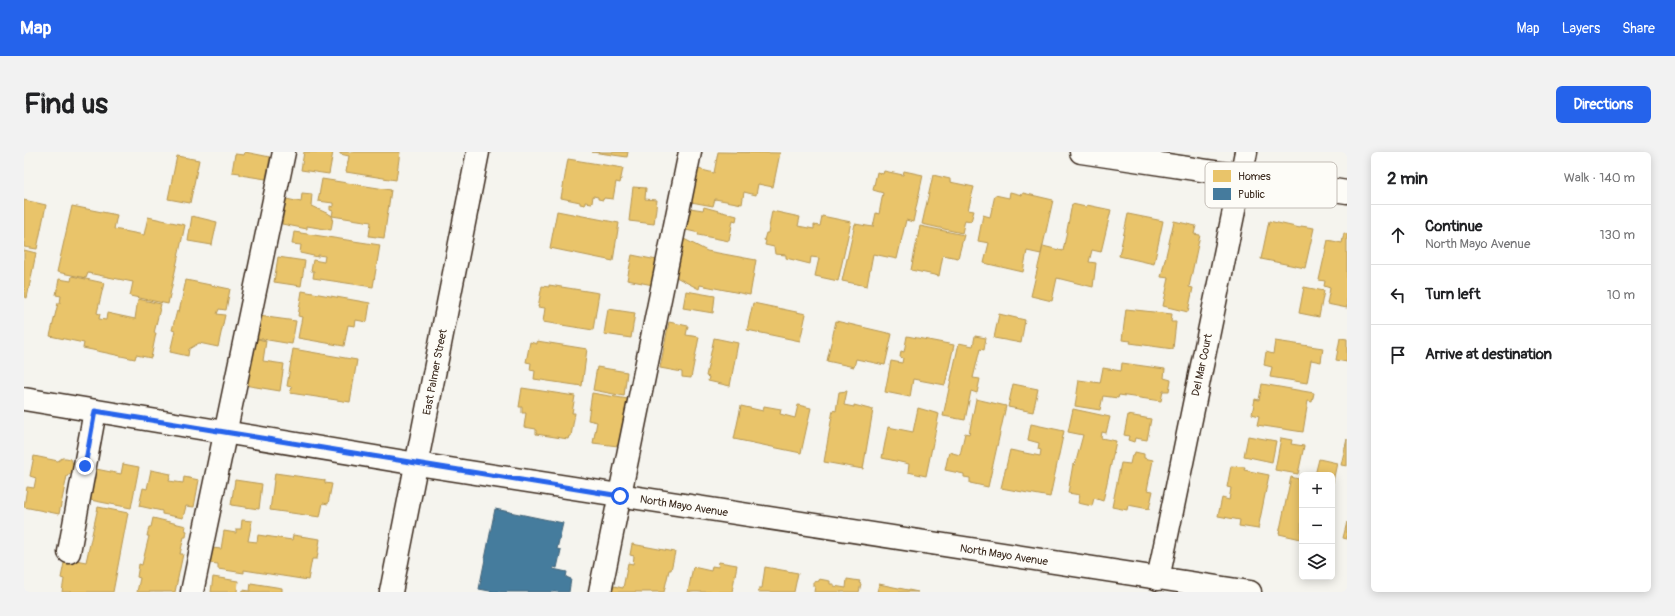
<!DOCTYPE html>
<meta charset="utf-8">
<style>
:root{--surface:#fff;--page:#f2f2f2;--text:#202124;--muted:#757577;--line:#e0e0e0;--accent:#2563eb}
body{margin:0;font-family:Pangolin,sans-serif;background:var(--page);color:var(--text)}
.controls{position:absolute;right:12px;bottom:12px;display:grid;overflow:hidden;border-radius:6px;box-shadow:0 2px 10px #0003}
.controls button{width:36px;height:36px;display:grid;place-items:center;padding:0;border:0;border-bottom:1px solid var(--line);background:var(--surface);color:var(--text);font:20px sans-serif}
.stop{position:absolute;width:12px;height:12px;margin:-9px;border:3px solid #2563eb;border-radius:50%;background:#fff}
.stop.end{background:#2563eb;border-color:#fff;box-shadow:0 1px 4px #0008}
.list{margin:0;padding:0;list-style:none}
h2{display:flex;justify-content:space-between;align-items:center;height:52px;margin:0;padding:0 16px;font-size:17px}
h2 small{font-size:13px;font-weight:400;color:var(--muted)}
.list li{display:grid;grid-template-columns:26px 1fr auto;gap:12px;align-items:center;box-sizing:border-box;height:60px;padding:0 16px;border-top:1px solid var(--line)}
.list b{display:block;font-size:15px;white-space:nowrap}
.list p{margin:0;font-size:13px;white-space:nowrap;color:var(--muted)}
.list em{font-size:13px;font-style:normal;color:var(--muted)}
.icon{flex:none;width:22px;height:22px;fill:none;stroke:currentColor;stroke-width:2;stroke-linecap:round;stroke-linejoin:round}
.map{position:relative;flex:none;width:1323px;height:440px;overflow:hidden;border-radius:6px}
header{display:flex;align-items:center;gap:24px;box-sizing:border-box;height:56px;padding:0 20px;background:var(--accent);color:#fff}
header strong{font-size:19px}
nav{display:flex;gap:22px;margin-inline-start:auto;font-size:14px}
.intro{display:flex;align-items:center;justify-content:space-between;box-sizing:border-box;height:96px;padding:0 24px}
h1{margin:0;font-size:28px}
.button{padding:10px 18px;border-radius:6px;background:var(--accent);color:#fff;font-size:14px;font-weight:700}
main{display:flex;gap:24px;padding:0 24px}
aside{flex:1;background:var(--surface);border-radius:6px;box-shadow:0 2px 10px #0003}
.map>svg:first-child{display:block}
</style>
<header>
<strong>Map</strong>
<nav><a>Map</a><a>Layers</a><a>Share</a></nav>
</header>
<div class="intro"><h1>Find us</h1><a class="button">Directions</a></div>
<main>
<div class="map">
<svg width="1323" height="440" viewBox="0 0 1323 440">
<rect width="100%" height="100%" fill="#f5f4ee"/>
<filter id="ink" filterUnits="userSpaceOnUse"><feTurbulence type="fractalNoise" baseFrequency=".025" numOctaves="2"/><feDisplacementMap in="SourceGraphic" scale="8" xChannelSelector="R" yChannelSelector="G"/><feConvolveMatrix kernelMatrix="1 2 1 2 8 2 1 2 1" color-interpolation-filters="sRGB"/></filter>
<g filter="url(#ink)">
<g fill="#e9c46a" stroke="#b59653">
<polygon points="221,0 246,5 242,27 216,23 216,21 208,20 211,2 220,3"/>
<polygon points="280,0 309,0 305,22 277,18"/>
<polygon points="316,0 376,0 372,28 322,20 325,4 316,2"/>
<polygon points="568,0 604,0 603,5"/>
<polygon points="694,0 756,1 749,35 734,32 732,43 720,40 718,52 691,47 689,54 667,50 674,17 690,21"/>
<polygon points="153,4 175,8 166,51 144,47"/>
<polygon points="544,7 599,16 596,31 592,30 589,47 580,46 579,48 574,47 574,45 569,44 568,51 561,50 561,53 556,52 556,50 537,46"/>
<polygon points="860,19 879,23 880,19 899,23 889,70 882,68 873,107 849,102 843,134 818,129 831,72 849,75 852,61 855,62 859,41 849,38 853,20 859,22"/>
<polygon points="909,23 926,27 926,30 950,35 944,58 950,59 947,69 941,68 938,81 898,72"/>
<polygon points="298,27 367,38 360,86 345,84 347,70 308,64 309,59 306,58 306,54 309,55 309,51 294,49"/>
<polygon points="609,35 622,36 621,47 633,48 630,72 605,69"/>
<polygon points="986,40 998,43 999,41 1029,48 1017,102 1003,99 999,120 960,111 965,91 954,89 959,63 966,65 971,43 985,46"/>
<polygon points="278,41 288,42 287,54 307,63 309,66 307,78 283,74 283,77 258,72 262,47 277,50"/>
<polygon points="0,48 22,53 13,97 0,95"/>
<polygon points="1048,52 1062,55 1063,53 1087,58 1077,100 1068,98 1065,110 1072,111 1069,135 1033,126 1028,149 1007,144 1019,94 1039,99"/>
<polygon points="48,54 93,63 90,77 120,83 124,65 161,73 144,152 106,144 109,130 64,121 62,126 33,120"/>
<polygon points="680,55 713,64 712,69 709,68 705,89 674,83 675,81 662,78 666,56 679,58"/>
<polygon points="533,59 595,71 589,109 526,96"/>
<polygon points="748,59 776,65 774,74 790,77 790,73 796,74 798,64 827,70 814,129 791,124 795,106 787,105 786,112 762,106 762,103 751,102 750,95 741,93 742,89 740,88 742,81 744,81"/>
<polygon points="1104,62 1139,69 1130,112 1095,104"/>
<polygon points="168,64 193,70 188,93 164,89"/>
<polygon points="1150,69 1172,74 1170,82 1176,83 1165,135 1169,136 1164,160 1139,154 1145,126 1137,125"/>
<polygon points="1245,69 1276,76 1277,74 1290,76 1281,116 1237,107"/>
<polygon points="896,74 940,83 934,106 919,103 915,124 887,118"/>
<polygon points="270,80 356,93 349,135 289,126 290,119 287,119 289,108 300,110 301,104 294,103 294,105 276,101 277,93 268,92"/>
<polygon points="1320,81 1323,82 1323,156 1303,152 1306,136 1300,134 1301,129 1295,128 1304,88 1318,91"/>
<polygon points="660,87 683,99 732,108 726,143 676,133 675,137 652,125"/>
<polygon points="0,98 12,101 3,146 0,145"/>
<polygon points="608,103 633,108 629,133 603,128"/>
<polygon points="254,105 281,109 277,134 250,130"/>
<polygon points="48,124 80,131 73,161 76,162 75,167 82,168 83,161 111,167 114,147 137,152 130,181 132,181 127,206 112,203 111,207 59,196 60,191 26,184 34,151 36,151 37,144 32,143 35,127 47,129"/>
<polygon points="162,128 206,137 202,158 195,157 193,162 201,163 194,195 175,191 165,197 164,204 146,200 151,179 148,178 153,159 155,160"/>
<polygon points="525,133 575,141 569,178 519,170 521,156 514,155 518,134 525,135"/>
<polygon points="1280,135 1300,139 1295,165 1275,161"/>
<polygon points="278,139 346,151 343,170 332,168 331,174 324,173 320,194 274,186 278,165 274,164"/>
<polygon points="662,139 691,144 689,161 659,156"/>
<polygon points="729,151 782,162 776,189 723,178"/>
<polygon points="584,157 611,161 607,186 580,182"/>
<polygon points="1102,157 1148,162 1147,170 1152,170 1149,197 1106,191 1107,189 1098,188"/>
<polygon points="975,162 1001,168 997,191 970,186"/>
<polygon points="235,164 272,169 268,192 232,186"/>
<polygon points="812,169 868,182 861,213 832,207 830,215 803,209"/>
<polygon points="645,170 664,174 662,183 675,185 667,226 658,225 658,220 636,216"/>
<polygon points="883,184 930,193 921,233 889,227 886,245 861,240 867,209 878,211 879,206 876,205 877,199 880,200"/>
<polygon points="951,184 962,186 960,198 956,197 949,226 956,227 953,241 947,239 941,268 919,264 935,191 949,194"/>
<polygon points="230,186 242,189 239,209 260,212 256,239 220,233"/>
<polygon points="690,186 714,191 706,234 684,229 685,225 682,224"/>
<polygon points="1316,186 1323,187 1323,210 1312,208"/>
<polygon points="513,189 563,197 558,234 510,227 511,219 506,218 507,211 502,210 506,190 513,192"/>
<polygon points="1251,189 1299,196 1297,210 1287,208 1283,231 1246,225 1248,215 1240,213 1242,200 1249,202"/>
<polygon points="269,197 333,208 326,250 266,241 268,235 263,234"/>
<polygon points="1098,211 1141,217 1140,226 1147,228 1145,239 1139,239 1137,249 1095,243 1094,246 1079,244 1076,258 1051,254 1055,228 1076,231 1079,216 1097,219"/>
<polygon points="573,215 603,220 600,244 569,238"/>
<polygon points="989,232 1014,237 1009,260 984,255"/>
<polygon points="1238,232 1290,241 1288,250 1284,249 1279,280 1233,273 1235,264 1228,262 1231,247 1235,248"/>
<polygon points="498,236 551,244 548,261 551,261 547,284 545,284 544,287 512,282 512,277 500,275 502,261 498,261 498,255 495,255"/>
<polygon points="823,239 820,253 830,255 830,253 849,258 839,317 800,310 809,258 812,259 815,240"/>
<polygon points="568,241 604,247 594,294 569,291 573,270 564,268"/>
<polygon points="952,247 982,254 964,335 946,331 946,326 940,325 940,322 921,318 925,300 936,303 941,281 945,282"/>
<polygon points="774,253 787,256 777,301 710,287 717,254 739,259 740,254 757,257 756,262 771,266"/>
<polygon points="894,256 915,262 902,324 884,320 885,312 858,306 864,275 889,280"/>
<polygon points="1049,257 1086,265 1082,281 1078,280 1077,286 1092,289 1079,349 1070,346 1068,354 1054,351 1056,343 1044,341 1049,312 1051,313 1059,283 1044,280"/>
<polygon points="1104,263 1127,267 1123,288 1111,286 1110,290 1104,288 1105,284 1100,283"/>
<polygon points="1007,272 1040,279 1026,345 977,336 986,298 1016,304 1017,298 1014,297 1015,291 1004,288"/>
<polygon points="1224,284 1252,289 1248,310 1220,304"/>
<polygon points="1257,286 1268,288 1267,292 1280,294 1274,322 1251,318"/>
<polygon points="1323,287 1323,314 1317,313"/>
<polygon points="1111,300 1120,302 1120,306 1129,308 1123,338 1129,339 1125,357 1104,353 1103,358 1088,355 1097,311 1106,312 1108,303 1110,304"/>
<polygon points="10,304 34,309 38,306 42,306 47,307 49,312 49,320 43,324 35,362 0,355 3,335 10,336 12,326 6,324"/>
<polygon points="1295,307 1313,311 1308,334 1308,323 1291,323"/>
<polygon points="99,312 115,315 107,356 61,347 67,316 97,322"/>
<polygon points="1207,314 1221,315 1220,318 1245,323 1234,377 1215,374 1216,368 1194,364 1198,346 1205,348 1207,336 1203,335"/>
<polygon points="127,318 147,322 145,329 159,331 160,325 175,328 170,355 162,354 159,366 138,362 138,359 115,354 119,336 123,337"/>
<polygon points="251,321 301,328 301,331 308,332 304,352 299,351 296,365 246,358"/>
<polygon points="1267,325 1278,328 1277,387 1255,382"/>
<polygon points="211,328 238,332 235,357 207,353"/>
<polygon points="74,355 104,361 89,440 38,440 40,427 37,426 41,406 62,410"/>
<polygon points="129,366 162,374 161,378 163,379 162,385 160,385 156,402 159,402 151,440 113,440 116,426 113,425 115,412 118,413 125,384 123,384 125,375 127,375"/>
<polygon points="218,368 228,369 224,389 233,390 234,383 268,388 269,383 296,387 293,407 288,407 284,428 220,418 220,421 194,417 194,412 185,411 188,396 197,397 200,379 212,381 212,377 217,377"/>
<polygon points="1323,370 1323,387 1319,386"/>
<polygon points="608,392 651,400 647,418 645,418 640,440 588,440 590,434 599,436 604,411 609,412 610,404 606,403"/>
<polygon points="695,410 713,413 708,440 664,440 669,415 687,419 688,414 694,415"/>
<polygon points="741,415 774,421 770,440 734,440 735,436 738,436"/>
<polygon points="189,425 214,429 213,440 187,440"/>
<polygon points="795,427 806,429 806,432 810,432 810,434 822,436 823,427 836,429 835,431 837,432 835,440 790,440 791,434 789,434 789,430 795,429"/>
<polygon points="227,431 258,436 258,440 218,440 219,438 226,439"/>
<polygon points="855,432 894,440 853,440"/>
</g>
<polygon fill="#457b9d" stroke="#426377" points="471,357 539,371 533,397 537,398 533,416 530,415 529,417 543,420 542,425 547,427 545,440 471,440 455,437"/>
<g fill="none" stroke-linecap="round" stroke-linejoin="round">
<g stroke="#3b2a1e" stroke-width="25">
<g id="minor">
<polyline points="1057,0 1323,40"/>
<polyline points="0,247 393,312 1226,440"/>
<polyline points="45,400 71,259"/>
<polyline points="1134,427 1222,0"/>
<polyline points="168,440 260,0"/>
<polyline points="576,440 666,0"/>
</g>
</g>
<g stroke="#3b2a1e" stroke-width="25">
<polyline id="major" points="367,440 454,0"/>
</g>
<use href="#minor" stroke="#fdfcf7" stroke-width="22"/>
<use href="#major" stroke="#fdfcf7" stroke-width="22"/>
</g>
</g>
<g fill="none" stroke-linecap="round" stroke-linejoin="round" filter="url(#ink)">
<polyline stroke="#2563eb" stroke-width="5" points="61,314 71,259 596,344"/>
</g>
<g text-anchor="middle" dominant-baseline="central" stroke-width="4" stroke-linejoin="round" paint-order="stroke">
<g font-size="11" fill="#3b2a1e" stroke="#fdfcf7">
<text transform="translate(1178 213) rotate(-78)">Del Mar Court</text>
<text transform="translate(411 220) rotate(-79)">East Palmer Street</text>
<text transform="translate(660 354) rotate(9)">North Mayo Avenue</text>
<text transform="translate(980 403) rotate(9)">North Mayo Avenue</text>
</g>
</g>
<rect x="1181" y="10" width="132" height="46" rx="6" fill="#fdfcf7" stroke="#c3bdb6" stroke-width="1"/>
<rect x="1189" y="18" width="18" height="12" fill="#e9c46a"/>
<rect x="1189" y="36" width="18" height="12" fill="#457b9d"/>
<g font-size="11" fill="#3b2a1e">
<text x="1214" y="28">Homes</text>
<text x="1214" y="46">Public</text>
</g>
</svg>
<div class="controls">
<button>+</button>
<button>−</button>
<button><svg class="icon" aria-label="layers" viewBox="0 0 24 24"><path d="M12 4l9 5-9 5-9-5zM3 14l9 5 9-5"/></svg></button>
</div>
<div class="stop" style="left:596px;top:344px"></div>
<div class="stop end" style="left:61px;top:314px"></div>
</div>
<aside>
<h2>2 min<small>Walk · 140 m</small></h2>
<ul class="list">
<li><svg class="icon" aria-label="ahead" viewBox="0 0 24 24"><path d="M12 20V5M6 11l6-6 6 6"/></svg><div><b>Continue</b><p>North Mayo Avenue</p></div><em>130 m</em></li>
<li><svg class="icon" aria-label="left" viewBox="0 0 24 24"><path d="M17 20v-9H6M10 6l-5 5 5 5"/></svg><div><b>Turn left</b></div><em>10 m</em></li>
<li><svg class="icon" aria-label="arrive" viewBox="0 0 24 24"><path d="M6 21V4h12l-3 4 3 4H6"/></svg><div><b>Arrive at destination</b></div></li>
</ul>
</aside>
</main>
